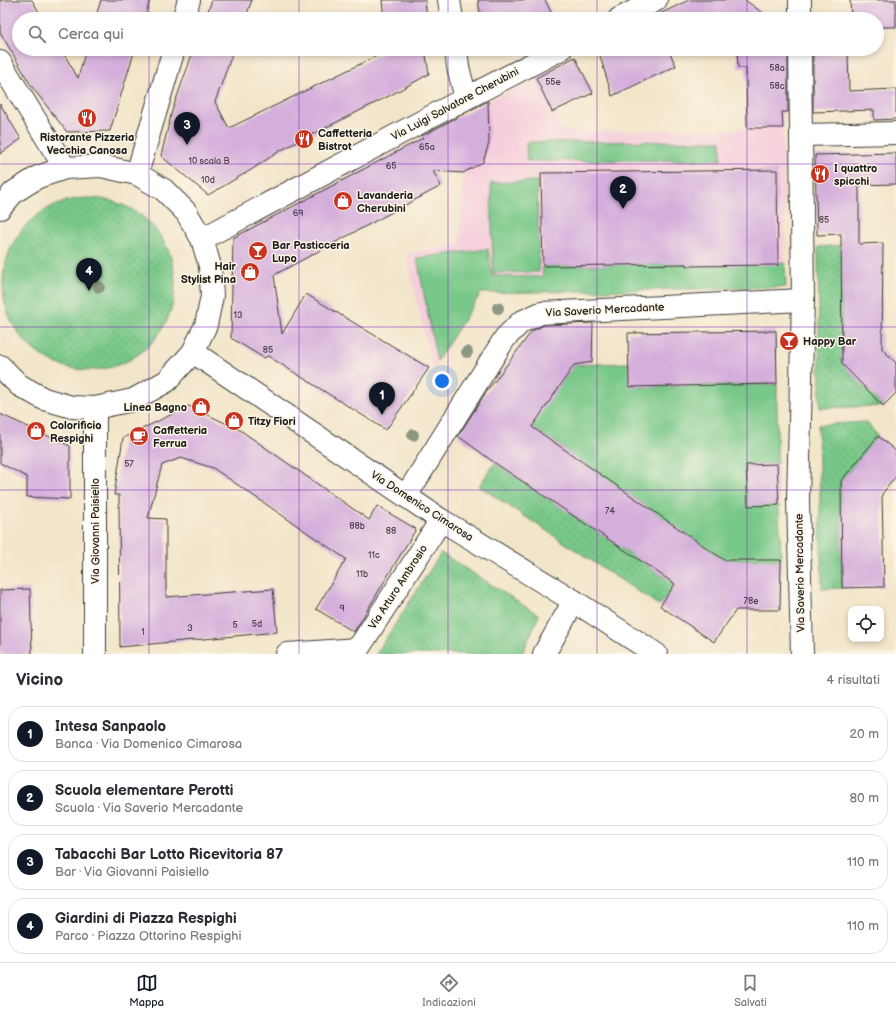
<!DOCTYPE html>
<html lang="it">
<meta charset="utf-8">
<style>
:root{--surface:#fff;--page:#f2f2f3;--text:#2b2b33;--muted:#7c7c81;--line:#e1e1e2;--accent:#111827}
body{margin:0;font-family:"Balsamiq Sans",sans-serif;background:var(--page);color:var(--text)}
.controls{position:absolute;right:12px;bottom:12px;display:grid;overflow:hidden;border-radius:8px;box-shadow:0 2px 6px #0003}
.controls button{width:36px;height:36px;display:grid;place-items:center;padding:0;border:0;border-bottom:1px solid var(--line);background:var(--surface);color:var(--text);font:20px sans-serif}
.you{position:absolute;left:442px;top:381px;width:14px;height:14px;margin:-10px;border:3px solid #fff;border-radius:50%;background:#1a73e8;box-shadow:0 0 0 6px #1a73e833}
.badge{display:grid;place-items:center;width:26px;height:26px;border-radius:50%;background:var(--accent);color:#fff;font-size:13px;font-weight:700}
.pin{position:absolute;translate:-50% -33px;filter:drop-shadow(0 1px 2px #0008)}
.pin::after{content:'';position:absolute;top:21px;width:14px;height:12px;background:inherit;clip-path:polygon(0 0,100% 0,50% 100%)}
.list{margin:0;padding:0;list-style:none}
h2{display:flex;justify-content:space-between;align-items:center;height:52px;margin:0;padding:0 16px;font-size:17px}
h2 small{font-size:13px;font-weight:400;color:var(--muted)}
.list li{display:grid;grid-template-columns:26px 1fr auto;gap:12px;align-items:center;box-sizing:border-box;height:56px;margin:0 8px 8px;padding:0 8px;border:1px solid var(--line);border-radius:16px}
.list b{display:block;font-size:15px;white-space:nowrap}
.list p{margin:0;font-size:13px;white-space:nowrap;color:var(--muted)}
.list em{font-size:13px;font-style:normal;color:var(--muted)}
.icon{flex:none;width:22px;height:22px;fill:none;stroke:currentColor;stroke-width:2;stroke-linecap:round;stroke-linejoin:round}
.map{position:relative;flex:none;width:896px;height:654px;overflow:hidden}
.search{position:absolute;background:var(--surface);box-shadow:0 2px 6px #0003;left:12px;right:12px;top:12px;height:44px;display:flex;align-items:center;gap:10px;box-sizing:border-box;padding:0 14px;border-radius:22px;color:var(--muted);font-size:15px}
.sheet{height:308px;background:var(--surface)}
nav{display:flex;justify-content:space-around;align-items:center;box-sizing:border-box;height:56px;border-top:1px solid var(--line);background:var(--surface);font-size:11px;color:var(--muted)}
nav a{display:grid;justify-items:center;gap:2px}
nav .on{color:var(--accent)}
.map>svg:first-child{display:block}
</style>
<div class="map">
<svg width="896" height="654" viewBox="0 0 896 654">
<defs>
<pattern id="garden-dots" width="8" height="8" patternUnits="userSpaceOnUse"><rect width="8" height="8" fill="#78c889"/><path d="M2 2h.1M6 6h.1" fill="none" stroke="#67ab76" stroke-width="1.8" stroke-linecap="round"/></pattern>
</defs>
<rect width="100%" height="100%" fill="#fcf5e5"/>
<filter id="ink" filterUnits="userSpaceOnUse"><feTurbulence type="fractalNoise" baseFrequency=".025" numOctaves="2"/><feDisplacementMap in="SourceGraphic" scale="8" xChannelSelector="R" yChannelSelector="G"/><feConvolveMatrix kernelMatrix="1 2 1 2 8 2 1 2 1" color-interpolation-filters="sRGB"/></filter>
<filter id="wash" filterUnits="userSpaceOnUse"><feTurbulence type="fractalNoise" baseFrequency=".012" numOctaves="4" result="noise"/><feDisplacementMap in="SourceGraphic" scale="16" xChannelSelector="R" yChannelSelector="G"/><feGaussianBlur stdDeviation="0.9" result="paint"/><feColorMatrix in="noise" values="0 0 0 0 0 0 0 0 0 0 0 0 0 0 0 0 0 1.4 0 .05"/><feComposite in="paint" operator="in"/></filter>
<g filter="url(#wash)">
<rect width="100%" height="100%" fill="#f2e5c9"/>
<polygon fill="#f5cfdb" points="536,78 564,132 783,128 786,287 481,293 433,370 406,254 459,245 463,173 483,162 489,143 488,101"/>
<g fill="#78c889" stroke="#4a7252">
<polygon points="721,141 721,160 527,161 526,142"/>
<polygon points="537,181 539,272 493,273 491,183"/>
<polygon points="686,241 686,266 785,263 786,287 481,293 437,361 417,258 488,249 492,276 542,277 543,266 662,264"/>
<polygon points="628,363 638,387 777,384 777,464 747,465 779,505 781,560 723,560 486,395 501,373 548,403 574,365"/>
</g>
<g fill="url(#garden-dots)" stroke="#4a7252">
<circle cx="89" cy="284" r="86"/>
<polygon points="842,245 842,364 883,406 820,408 818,247"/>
<polygon points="866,422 878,436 841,481 842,588 822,589 818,425"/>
<polygon points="495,463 675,584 660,606 479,486"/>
<polygon points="441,553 539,615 522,654 376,654"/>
</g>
<g id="blocks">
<g fill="#d5afdc">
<polygon points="0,0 32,0 43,19 19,19 19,49 61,49 78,78 86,49 135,49 110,131 67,132 32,87 0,32"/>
<polygon points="101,0 150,0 144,19 95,19"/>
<polygon points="212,0 252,0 245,19 205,19"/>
<polygon points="382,0 425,0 427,19 384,19"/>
<polygon points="478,0 545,0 552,14 543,19 481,19"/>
<polygon points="689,0 745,0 771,19 649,19"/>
<polygon points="850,0 896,0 896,27 877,27 877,19 851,19"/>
<polygon points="194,49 234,49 215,102 229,128 387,51 387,49 425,49 429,74 389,96 281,150 251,170 208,195 161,156 172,111"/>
<polygon points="598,49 668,49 676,66 612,96"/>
<polygon points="737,49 782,49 782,54 788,54 788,112 782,112 783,128 747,128 746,68 738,68"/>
<polygon points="813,53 848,53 849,91 896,89 896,119 874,120 874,110 813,112"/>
<polygon points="575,57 593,93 552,112 536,78"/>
<polygon points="488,101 489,143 483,162 463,173 433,171 441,186 274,275 282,334 306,294 429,368 386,430 268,356 264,358 231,338 233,238 423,138 422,136"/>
<polygon points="0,104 21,139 0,154"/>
<polygon points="896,153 896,184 859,185 859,244 883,243 882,349 896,363 896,393 883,406 842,364 841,234 817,235 815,155"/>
<polygon points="777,170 778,265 686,266 686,264 543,266 541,173"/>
<polygon points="593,323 592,362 574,365 532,427 724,560 781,560 780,610 736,610 714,642 660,606 675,584 495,463 458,436 485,394 532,331 544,325"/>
<polygon points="776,331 777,384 629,387 628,333"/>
<polygon points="189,406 240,430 369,520 377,506 416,529 354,632 316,609 346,559 213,468 181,458 162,465 148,518 166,519 166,597 273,589 277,632 120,647 119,495 114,495 123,438"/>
<polygon points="0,414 70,446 70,499 27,497 27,477 0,463"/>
<polygon points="878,436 896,451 896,476 882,494 884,587 842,588 841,481"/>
<polygon points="777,464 779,505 748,506 746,465"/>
<polygon points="30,589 32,654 0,654 0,590"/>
</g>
</g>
</g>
<g filter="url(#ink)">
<use href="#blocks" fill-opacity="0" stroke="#3c3a36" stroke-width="1"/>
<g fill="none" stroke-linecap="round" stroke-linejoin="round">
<g stroke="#3c3a36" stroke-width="24">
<g id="street">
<polyline points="449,0 452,19"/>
<polyline points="183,19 189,0"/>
<polyline points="800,19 800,0"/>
<polyline points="456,49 458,67 466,98"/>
<polyline points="800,49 803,300 798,499 802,654"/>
<polyline points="0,62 65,168"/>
<polyline points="801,135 896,133"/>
<polyline points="137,174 174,49"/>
<polyline points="406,496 505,338 521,322 541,313 803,300"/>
<polyline points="95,654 95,408"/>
<polyline points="287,654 358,649"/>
<polyline points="357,654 358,649 441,520"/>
<polyline points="544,654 574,601"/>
</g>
</g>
<g stroke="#3c3a36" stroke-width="24">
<g id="secondary">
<polyline points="619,19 656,0"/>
<polyline points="0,208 14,192 38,177 65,168 101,166 137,174 164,190 186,212 202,239 210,266 212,296 206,325 193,352 167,381 133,400 95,408 72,407 44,399 19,385 0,366"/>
<polyline points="202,239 451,106 561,49"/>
<polyline points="193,352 441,520 574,601 656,654"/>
</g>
</g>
<use href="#street" stroke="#fff" stroke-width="22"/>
<use href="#secondary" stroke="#fff" stroke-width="22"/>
</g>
<g fill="#8e977f">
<circle cx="99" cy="287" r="6"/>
<circle cx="498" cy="308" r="6"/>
<circle cx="467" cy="352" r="6"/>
<circle cx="413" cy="435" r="6"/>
</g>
</g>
<path fill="none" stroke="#7b2cbf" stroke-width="1" stroke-opacity="0.55" d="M 149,0 L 149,19M 299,0 L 299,19M 448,0 L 448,19M 597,0 L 597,19M 747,0 L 747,19M 149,49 L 149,654M 299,49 L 299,654M 448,49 L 448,654M 597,49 L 597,654M 747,49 L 747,654M 0,164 L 896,164M 0,327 L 896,327M 0,490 L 896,490"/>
<defs>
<g id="restaurant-disc" transform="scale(1)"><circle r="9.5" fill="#c8321e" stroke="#fcf5e5"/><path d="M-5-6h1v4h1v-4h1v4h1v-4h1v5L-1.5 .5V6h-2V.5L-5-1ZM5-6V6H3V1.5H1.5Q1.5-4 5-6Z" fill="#fff"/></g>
<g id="shop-disc" transform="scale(1)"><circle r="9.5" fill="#c8321e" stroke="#fcf5e5"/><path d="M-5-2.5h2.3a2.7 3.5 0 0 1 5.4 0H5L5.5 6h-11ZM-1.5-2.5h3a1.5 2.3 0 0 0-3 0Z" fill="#fff"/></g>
<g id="bar-disc" transform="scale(1)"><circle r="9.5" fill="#c8321e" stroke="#fcf5e5"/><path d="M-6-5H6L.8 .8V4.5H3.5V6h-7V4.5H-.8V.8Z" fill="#fff"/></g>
<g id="cafe-disc" transform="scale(1)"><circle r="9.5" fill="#c8321e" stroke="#fcf5e5"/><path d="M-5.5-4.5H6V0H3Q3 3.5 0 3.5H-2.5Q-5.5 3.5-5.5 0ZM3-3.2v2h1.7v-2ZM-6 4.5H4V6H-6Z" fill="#fff"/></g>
</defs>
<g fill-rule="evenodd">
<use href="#restaurant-disc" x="87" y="118"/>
<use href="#restaurant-disc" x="304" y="139"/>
<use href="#restaurant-disc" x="820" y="174"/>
<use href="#shop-disc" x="343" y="201"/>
<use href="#bar-disc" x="258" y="251"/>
<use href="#shop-disc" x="250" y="272"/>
<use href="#bar-disc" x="789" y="341"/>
<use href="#shop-disc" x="201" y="407"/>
<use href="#shop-disc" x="234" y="421"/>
<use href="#shop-disc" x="36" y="431"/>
<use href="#cafe-disc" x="139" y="436"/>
</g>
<g text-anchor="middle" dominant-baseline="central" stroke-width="3" stroke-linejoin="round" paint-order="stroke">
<g font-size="9" fill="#4a414c">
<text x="777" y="68">58a</text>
<text x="553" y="82">55e</text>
<text x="777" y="86">58c</text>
<text x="427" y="147">65a</text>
<text x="209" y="161">10 scala B</text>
<text x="391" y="166">65</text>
<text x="208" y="180">10d</text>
<text x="298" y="213">69</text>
<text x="824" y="220">85</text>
<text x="238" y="315">13</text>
<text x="268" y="350">85</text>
<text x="129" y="464">57</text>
<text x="610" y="511">74</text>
<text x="357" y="526">88b</text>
<text x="391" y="531">88</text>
<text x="374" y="555">11c</text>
<text x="362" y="574">11b</text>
<text x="751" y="601">78e</text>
<text x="342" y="608">9</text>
<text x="257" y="624">5d</text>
<text x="235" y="625">5</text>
<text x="190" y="628">3</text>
<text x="143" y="632">1</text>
</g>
<g font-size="11" fill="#1c1c1c" stroke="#fcf5e5">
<text transform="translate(455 104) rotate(-28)">Via Luigi Salvatore Cherubini</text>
<text transform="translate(605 310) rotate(-3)">Via Saverio Mercadante</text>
<text transform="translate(422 506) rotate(33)">Via Domenico Cimarosa</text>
<text transform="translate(95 531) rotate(-90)">Via Giovanni Paisiello</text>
<text transform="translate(800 573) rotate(-91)">Via Saverio Mercadante</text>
<text transform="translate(398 587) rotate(-57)">Via Arturo Ambrosio</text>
</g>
<g font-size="11" font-weight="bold" fill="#1c1c1c" stroke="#fcf5e5" text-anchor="start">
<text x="318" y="133">Caffetteria<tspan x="318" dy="13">Bistrot</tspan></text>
<text x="87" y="137" text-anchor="middle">Ristorante Pizzeria<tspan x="87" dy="13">Vecchia Canosa</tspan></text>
<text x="834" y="168">I quattro<tspan x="834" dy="13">spicchi</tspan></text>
<text x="357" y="195">Lavanderia<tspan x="357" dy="13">Cherubini</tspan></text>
<text x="272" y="245">Bar Pasticceria<tspan x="272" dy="13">Lupo</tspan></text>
<text x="236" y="266" text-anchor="end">Hair<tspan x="236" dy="13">Stylist Pina</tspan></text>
<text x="803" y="341">Happy Bar</text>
<text x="187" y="407" text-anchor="end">Linea Bagno</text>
<text x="248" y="421">Titzy Fiori</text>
<text x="50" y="425">Colorificio<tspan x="50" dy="13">Respighi</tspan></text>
<text x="153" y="430">Caffetteria<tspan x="153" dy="13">Ferrua</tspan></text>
</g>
</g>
</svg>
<div class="controls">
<button><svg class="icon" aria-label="locate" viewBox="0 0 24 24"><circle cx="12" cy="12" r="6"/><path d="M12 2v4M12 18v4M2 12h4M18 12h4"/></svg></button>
</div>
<div class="you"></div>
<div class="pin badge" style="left:382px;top:415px">1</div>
<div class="pin badge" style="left:623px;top:209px">2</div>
<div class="pin badge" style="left:187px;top:145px">3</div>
<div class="pin badge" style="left:89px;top:291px">4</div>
<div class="search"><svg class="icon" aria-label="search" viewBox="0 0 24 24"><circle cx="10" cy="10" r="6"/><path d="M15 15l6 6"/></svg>Cerca qui</div>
</div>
<section class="sheet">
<h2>Vicino<small>4 risultati</small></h2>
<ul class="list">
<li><span class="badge">1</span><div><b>Intesa Sanpaolo</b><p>Banca · Via Domenico Cimarosa</p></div><em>20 m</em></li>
<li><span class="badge">2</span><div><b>Scuola elementare Perotti</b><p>Scuola · Via Saverio Mercadante</p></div><em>80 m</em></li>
<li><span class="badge">3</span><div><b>Tabacchi Bar Lotto Ricevitoria 87</b><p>Bar · Via Giovanni Paisiello</p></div><em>110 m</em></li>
<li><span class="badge">4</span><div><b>Giardini di Piazza Respighi</b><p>Parco · Piazza Ottorino Respighi</p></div><em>110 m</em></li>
</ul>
</section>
<nav>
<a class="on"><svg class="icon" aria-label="map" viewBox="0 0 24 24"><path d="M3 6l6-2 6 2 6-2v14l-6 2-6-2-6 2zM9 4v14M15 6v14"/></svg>Mappa</a>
<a><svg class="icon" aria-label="directions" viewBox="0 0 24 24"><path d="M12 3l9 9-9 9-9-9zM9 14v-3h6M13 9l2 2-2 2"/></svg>Indicazioni</a>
<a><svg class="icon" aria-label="saved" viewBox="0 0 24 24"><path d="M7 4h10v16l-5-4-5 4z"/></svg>Salvati</a>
</nav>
